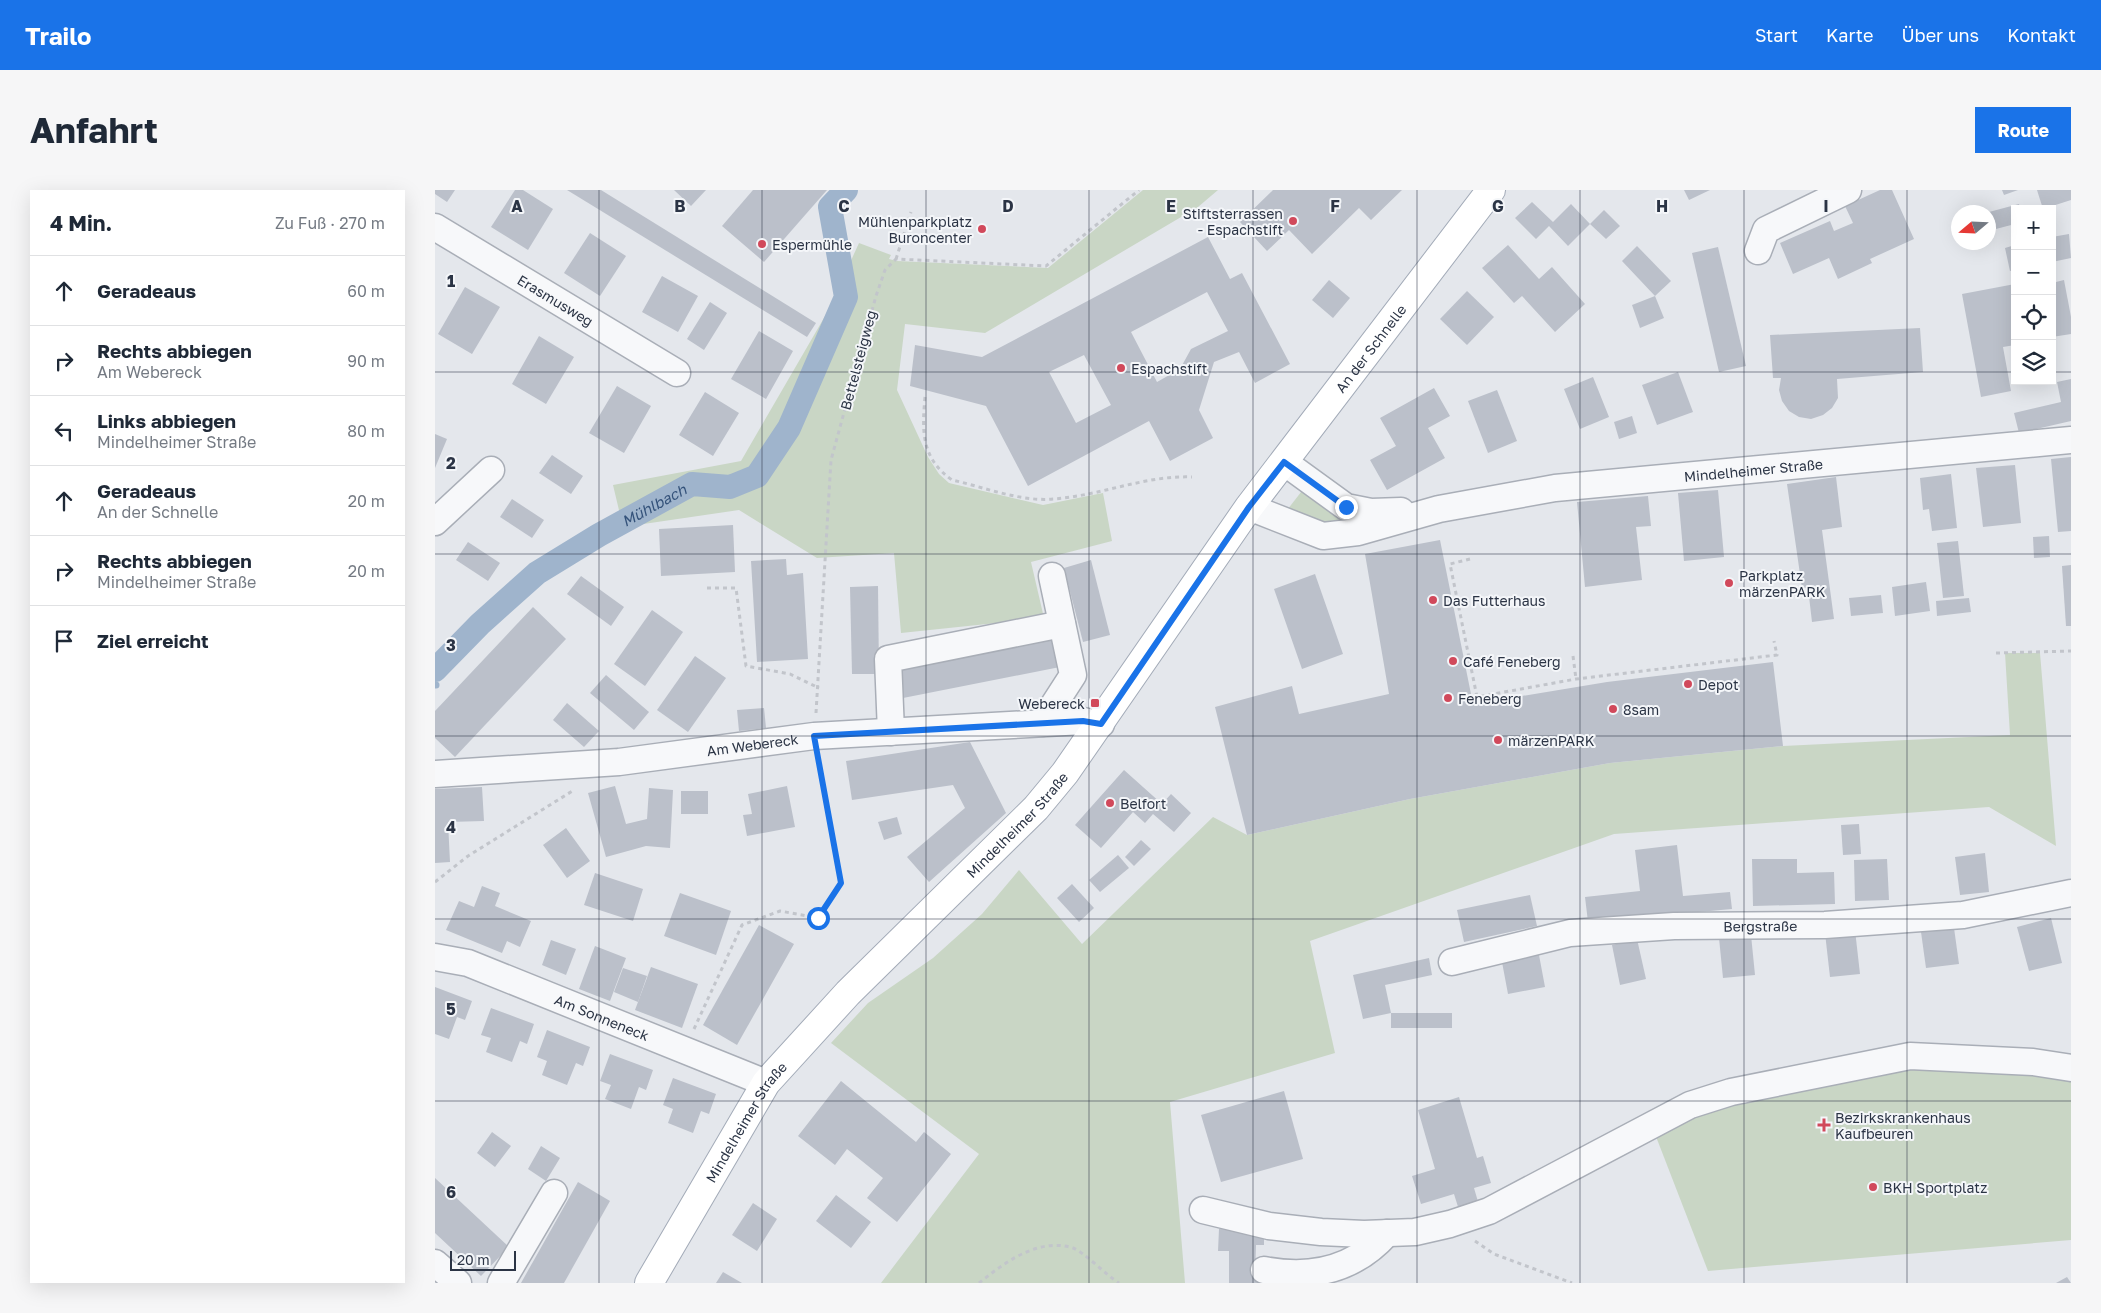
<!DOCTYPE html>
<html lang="de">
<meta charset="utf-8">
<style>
:root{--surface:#fff;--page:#f6f6f7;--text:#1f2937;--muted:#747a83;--line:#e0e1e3;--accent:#1a73e8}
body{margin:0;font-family:"Golos Text",sans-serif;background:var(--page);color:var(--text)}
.controls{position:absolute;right:15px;top:15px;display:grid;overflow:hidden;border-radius:0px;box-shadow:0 5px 20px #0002}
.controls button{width:45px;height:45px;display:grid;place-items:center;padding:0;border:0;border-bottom:1px solid var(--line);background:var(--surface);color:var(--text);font:25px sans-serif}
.compass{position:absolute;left:1516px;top:15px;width:45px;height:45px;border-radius:50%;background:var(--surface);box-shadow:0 5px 20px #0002;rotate:251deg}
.scale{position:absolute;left:15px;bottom:12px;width:66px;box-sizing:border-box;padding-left:5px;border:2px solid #2b3445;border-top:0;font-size:14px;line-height:18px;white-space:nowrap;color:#2b3445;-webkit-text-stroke:4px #f4f6f9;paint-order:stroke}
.stop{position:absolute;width:15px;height:15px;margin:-11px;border:4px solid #1a73e8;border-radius:50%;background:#fff}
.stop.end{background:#1a73e8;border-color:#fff;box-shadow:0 1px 5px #0008}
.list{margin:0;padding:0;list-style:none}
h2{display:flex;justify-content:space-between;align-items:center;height:65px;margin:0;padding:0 20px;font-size:21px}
h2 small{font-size:16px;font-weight:400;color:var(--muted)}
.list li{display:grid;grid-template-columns:32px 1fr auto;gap:15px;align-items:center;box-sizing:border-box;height:70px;padding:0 20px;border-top:1px solid var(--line)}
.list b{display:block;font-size:19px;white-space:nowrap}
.list p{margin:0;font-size:16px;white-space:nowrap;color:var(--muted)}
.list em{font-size:16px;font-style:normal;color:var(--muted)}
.icon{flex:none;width:28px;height:28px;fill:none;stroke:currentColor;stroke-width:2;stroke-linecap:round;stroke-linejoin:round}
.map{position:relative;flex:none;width:1636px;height:1093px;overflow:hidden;border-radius:0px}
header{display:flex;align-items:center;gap:30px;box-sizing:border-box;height:70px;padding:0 25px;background:var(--accent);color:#fff}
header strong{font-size:24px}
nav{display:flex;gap:28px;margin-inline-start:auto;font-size:18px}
.intro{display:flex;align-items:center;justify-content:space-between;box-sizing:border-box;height:120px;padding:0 30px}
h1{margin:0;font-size:35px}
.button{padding:12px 22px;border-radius:0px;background:var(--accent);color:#fff;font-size:18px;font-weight:700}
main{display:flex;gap:30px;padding:0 30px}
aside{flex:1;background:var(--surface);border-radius:0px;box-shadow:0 5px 20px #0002}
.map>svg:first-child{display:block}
</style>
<header>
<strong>Trailo</strong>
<nav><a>Start</a><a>Karte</a><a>Über uns</a><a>Kontakt</a></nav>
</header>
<div class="intro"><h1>Anfahrt</h1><a class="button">Route</a></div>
<main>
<aside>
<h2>4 Min.<small>Zu Fuß · 270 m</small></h2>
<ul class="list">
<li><svg class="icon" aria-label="ahead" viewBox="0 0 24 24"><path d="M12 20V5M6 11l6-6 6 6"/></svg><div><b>Geradeaus</b></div><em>60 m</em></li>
<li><svg class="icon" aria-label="right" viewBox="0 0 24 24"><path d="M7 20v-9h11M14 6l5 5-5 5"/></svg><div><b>Rechts abbiegen</b><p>Am Webereck</p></div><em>90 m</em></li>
<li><svg class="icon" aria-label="left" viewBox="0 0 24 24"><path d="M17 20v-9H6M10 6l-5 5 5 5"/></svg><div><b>Links abbiegen</b><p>Mindelheimer Straße</p></div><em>80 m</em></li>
<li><svg class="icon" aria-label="ahead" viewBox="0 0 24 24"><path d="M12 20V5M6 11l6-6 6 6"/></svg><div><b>Geradeaus</b><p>An der Schnelle</p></div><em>20 m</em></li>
<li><svg class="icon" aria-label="right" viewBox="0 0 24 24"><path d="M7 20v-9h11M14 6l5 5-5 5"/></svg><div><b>Rechts abbiegen</b><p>Mindelheimer Straße</p></div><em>20 m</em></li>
<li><svg class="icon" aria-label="arrive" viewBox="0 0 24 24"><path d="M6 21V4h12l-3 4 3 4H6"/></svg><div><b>Ziel erreicht</b></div></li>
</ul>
</aside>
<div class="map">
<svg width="1636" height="1093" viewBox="0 0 1636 1093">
<rect width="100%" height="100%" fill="#e4e7ec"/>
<g fill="#c9d6c5">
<polygon points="708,0 783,0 763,17 550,143 470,134 462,200 493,267 504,284 514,293 608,315 668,303 677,351 596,372 609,428 466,443 459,363 382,368 304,320 188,337 178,295 306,271 393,121 424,53 456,65 454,69 462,71 613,78"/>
<polygon points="870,297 932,331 888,338 849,324"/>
<polygon points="1570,463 1605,463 1621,656 1554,617 1179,644 875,751 900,863 735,912 750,1093 446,1093 544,964 396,853 433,813 498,768 547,724 584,680 647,754 778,627 812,645 975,609 1175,573 1348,556 1575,545"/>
<polygon points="1479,873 1636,888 1636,1050 1273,1081 1220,944 1254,925"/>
</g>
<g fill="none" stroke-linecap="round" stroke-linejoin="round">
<polyline stroke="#9fb4cc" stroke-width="7" points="0,495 1,495"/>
<path stroke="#9fb4cc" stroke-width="24" id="s1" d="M 0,480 L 45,434 L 102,383 L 164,345 L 257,294 L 295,297 L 322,286 L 354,238 L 411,107 L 395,17 L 411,0"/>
</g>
<g fill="#bbc0ca" fill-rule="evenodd">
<polygon points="0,0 20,0 12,12 0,4"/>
<polygon points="80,0 88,0 118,19 93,60 56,37"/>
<polygon points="132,0 166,0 381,133 372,147"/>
<polygon points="239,0 271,0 256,16"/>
<polygon points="318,0 392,0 329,72 287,36"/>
<polygon points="838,0 967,0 936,30 924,18 877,64 854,40 832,61 805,32"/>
<polygon points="1249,0 1275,0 1254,10"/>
<polygon points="1445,0 1457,0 1479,49 1435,69 1437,73 1403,89 1394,68 1358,84 1345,53 1395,31 1399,41 1418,33 1410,16"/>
<polygon points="1567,0 1583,0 1569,5"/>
<polygon points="1602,0 1636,0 1636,10 1608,19"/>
<polygon points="1097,12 1118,32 1136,14 1155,34 1133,56 1114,36 1101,49 1080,28"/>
<polygon points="1584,14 1585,19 1580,19 1580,34 1557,40 1554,22"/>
<polygon points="1169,20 1185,36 1171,49 1155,34"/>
<polygon points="155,43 191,66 165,106 129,83"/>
<polygon points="1634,44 1636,68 1617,72 1617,47"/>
<path d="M 773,47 L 795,89 L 807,83 L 855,174 L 820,193 L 804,162 L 779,172 L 764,220 L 778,248 L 735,271 L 714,231 L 593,296 L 551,216 L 475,196 L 480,155 L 547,167 ZM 772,102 L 793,141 L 756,159 L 745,179 L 722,192 L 696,142 ZM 649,165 L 676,215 L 641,233 L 614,182 Z"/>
<polygon points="1073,55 1104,89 1117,77 1150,114 1120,142 1087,106 1079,113 1047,78"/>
<polygon points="1580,55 1580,80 1575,81 1570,58"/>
<polygon points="1202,56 1236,91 1220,106 1187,71"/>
<polygon points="1283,57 1311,176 1284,182 1257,63"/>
<polygon points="227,86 263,106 243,142 207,122"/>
<polygon points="894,90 915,108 898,128 877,110"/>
<polygon points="1629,90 1636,127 1636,144 1617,147 1617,93"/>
<polygon points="1580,94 1580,155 1568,157 1576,201 1546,207 1527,104"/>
<polygon points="30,97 65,117 37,164 3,144"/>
<polygon points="1032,101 1059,127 1032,155 1005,129"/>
<polygon points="1220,106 1229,128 1205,138 1197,115"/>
<polygon points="275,112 292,123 269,160 252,149"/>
<polygon points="1485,138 1488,182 1402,189 1403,208 1397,218 1388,225 1376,229 1364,227 1354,221 1347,211 1344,200 1346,188 1338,188 1335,145"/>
<polygon points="324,141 358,161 331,209 296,189"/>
<polygon points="104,146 139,167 111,214 77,194"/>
<polygon points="1243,182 1258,222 1222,235 1207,195"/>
<polygon points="1158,187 1174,227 1145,239 1129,199"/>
<polygon points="1636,189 1636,231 1584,243 1579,223 1626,212 1622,192"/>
<polygon points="182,196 216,216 189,263 154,243"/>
<polygon points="999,198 1015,226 993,238 1010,268 952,300 935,270 961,256 945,228"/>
<polygon points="1062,200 1082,251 1053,263 1033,211"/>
<polygon points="270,202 304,223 278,266 244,245"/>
<polygon points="1197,226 1202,243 1184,249 1179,232"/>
<polygon points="0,244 12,249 0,278"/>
<polygon points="117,265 148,286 136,304 104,283"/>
<polygon points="1636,267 1636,341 1623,342 1616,269"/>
<polygon points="1580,275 1586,333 1548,337 1541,278"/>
<polygon points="1516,284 1522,338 1497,341 1494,319 1488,320 1485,288"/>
<polygon points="1401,287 1407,337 1387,340 1399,429 1377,432 1373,398 1367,398 1352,294"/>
<polygon points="1283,300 1289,367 1249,371 1243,303"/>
<polygon points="1213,306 1216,336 1201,337 1207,390 1150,397 1142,312"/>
<polygon points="77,309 109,330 97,348 65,327"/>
<polygon points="298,335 300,382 226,386 224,339"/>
<polygon points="1614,346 1615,367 1599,368 1598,347"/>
<polygon points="1005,350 1038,514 1172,492 1338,472 1348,556 1175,573 975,609 812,645 780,517 857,496 864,524 954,504 930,364"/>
<polygon points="1523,351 1529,406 1508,408 1502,353"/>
<polygon points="33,352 65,373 53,391 21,370"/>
<polygon points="351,369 352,385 368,383 373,469 322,472 316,371"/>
<polygon points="656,370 675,445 648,452 629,378"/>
<polygon points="1636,375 1636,436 1631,436 1627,376"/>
<polygon points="880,384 908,464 867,479 839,399"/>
<polygon points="146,386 189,417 176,436 132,404"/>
<polygon points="1491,392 1495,421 1460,426 1457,397"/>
<polygon points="443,396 444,484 417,484 415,397"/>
<polygon points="1446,405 1448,423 1416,426 1414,408"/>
<polygon points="1534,408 1536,422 1502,426 1501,411"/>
<polygon points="98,417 131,449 20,567 0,548 0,521"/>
<polygon points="217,420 248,442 210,496 179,474"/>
<polygon points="619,447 625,477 468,508 462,478"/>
<polygon points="260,466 291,488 253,542 222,520"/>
<polygon points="171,485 214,522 199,540 155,503"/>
<polygon points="132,513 164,541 149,557 118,530"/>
<polygon points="329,518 331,538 304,541 302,520"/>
<polygon points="535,552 571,623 494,692 472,667 530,618 518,595 417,610 411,571"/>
<polygon points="689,580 727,614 736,604 756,623 739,642 718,624 710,633 698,622 666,658 640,635"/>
<polygon points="180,596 191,634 212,629 214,598 238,600 235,658 211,656 171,667 153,603"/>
<polygon points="352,596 360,637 312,646 308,625 317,624 313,604"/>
<polygon points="47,597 49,631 13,632 15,672 0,673 0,599"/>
<rect x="246" y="601" width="27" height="23"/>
<polygon points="462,627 467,644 449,650 443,632"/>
<polygon points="1424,634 1426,664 1408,665 1406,635"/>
<polygon points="131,638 155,671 132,688 108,655"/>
<polygon points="706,650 716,659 699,676 690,667"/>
<polygon points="1242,655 1248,706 1295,702 1297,719 1153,732 1150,707 1205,701 1200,660"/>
<polygon points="1550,663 1554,702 1525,705 1520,667"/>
<polygon points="683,665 694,678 665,702 654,690"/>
<polygon points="1317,669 1362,669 1362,683 1399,682 1400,714 1318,716"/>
<polygon points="1452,669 1454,710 1420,711 1419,670"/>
<polygon points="160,683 208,699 198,731 149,715"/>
<polygon points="637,694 659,718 644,732 622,708"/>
<polygon points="47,696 65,703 60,716 96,731 85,757 72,751 67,763 11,740 24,711 39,717"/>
<polygon points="245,703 296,721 281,765 229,746"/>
<polygon points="1095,705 1102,736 1029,752 1022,720"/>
<polygon points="1616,728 1627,773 1594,781 1582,737"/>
<polygon points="324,735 359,754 302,855 268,835"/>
<polygon points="1519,738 1524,774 1491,778 1486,742"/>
<polygon points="1420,740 1425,784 1395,787 1390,743"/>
<polygon points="1316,745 1320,785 1288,788 1284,748"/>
<polygon points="1202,749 1211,789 1185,795 1177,755"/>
<polygon points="116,750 141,759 131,785 107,775"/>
<polygon points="160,756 191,768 175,811 144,799"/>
<polygon points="1104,765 1110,797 1073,804 1067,772"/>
<polygon points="994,768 997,785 950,795 956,823 928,829 918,785"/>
<polygon points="216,777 263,794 247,838 200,820"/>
<polygon points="188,778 212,786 203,812 179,802"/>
<polygon points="0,797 37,811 30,830 22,827 14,849 0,844"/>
<polygon points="56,818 99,834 92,854 85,851 77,872 51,862 56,848 46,845"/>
<rect x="956" y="823" width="61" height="15"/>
<polygon points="112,840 155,857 148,876 141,873 132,895 107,885 112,871 102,867"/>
<polygon points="175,864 218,880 211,900 204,897 196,919 170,909 176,895 165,891"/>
<polygon points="238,888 281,904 274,924 266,921 258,943 233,933 238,919 228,915"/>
<polygon points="406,891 481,952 489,942 516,964 462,1032 432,1008 448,988 412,959 400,975 363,946"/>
<polygon points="849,901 868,969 786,992 766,925"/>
<polygon points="1024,907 1042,968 1048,966 1056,993 1039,998 1044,1015 1024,1020 1019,1004 986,1014 977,986 1000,979 983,920"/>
<polygon points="57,942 76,956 60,977 42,963"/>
<polygon points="106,956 125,968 111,991 93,979"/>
<polygon points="0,988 74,1057 46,1086 0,1043"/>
<polygon points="143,992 175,1011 129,1093 86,1093"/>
<polygon points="401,1005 436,1032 416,1058 381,1031"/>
<polygon points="318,1013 342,1029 322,1061 297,1045"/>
<polygon points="784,1039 829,1040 829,1055 821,1055 820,1086 836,1093 794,1093 794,1061 783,1061"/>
<polygon points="288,1082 307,1093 281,1093"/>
<polygon points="1632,1087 1636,1093 1621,1093"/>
</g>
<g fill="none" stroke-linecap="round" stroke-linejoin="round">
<g stroke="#a9aeb7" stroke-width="29">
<g id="minor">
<path id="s2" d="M 0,37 L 242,183"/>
<polyline points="1323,61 1331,40 1413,0"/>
<polyline points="849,272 911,317 936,322 966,321"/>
<path id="s3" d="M 814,317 L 888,346 L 923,342 L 1004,319 L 1120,298 L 1636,250"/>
<polyline points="0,332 56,280"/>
<polyline points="607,533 638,485 617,386"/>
<polyline points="456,542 453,469 627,434"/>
<path id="s4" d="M 0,584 L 184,572 L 379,546 L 648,531 L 666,534"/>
<path id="s5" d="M 0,767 L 33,773 L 331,893"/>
<path id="s6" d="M 1017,772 L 1135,743 L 1239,736 L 1390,735 L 1528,725 L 1636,703"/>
<polyline points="768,1020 834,1036 886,1042 929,1044 980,1042 1015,1034 1054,1021 1255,915 1296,902 1475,866 1598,872 1636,878"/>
<polyline points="0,1073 23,1093"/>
<path d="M 829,1080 C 876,1089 919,1080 952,1043"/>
<polyline points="66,1093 119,1003"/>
</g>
</g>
<g stroke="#a3abb8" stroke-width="30">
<g id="major">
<path id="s7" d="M 214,1093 L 331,893 L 413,803 L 601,618 L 630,583 L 814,317 L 1056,0"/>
</g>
</g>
<g stroke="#c2c5cb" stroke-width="3" stroke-dasharray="4 4" stroke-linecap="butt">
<polyline points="461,69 476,22"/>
<path d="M 490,207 C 487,241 486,268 517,290 C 549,297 585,312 618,309 C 665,306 710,285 757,287"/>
<polyline points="1035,369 1015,374 1042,507 1141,489 1342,465 1339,451"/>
<polyline points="272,398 301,398 311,476 355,484 384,498"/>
<polyline points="1561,463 1636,461"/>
<polyline points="1138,466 1141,489"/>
<polyline points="381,523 396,270 441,106 450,80 461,69 611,76 704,0"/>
<polyline points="0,692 33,666 139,600"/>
<polyline points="259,839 307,735 345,721 383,728 406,693 383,569"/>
<polyline points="1040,1051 1059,1064 1137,1093"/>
<path d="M 544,1093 C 569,1073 603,1047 638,1058 C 649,1062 671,1085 684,1093"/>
</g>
<use href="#minor" stroke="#f7f8fa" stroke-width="26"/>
<use href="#major" stroke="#fff" stroke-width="28"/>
</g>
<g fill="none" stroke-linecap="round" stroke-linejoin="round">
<polyline stroke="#1a73e8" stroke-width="6" points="383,728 406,693 379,546 648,531 666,534 814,317 849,272 911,317"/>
</g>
<path fill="none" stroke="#2b3445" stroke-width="1" stroke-opacity="0.55" d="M 164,0 L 164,1093M 327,0 L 327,1093M 491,0 L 491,1093M 654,0 L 654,1093M 818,0 L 818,1093M 982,0 L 982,1093M 1145,0 L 1145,1093M 1309,0 L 1309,1093M 1472,0 L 1472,1093M 0,182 L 1580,182M 1617,182 L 1636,182M 0,364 L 1636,364M 0,546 L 1636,546M 0,729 L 1636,729M 0,911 L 1636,911"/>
<g fill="#d1495b" stroke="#f4f6f9" stroke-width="2">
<circle cx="858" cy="31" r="5"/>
<circle cx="547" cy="39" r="5"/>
<circle cx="327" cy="54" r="5"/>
<circle cx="686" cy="178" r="5"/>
<circle cx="1294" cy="393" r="5"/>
<circle cx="998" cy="410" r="5"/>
<circle cx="1018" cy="471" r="5"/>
<circle cx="1253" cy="494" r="5"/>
<circle cx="1013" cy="508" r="5"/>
<rect x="655" y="508" width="10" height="10" rx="2.5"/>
<circle cx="1178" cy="519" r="5"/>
<circle cx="1063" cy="550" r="5"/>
<circle cx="675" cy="613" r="5"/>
<path d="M1386.5 927.5h5v5h5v5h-5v5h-5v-5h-5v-5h5z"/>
<circle cx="1438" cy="997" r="5"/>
</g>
<g text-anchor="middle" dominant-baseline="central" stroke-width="4" stroke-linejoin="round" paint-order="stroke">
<g font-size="14" fill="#2b3445" stroke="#f4f6f9" text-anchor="start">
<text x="848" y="23" text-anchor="end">Stiftsterrassen<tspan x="848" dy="16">- Espachstift</tspan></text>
<text x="537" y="31" text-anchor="end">Mühlenparkplatz<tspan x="537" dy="16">Buroncenter</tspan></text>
<text x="337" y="54">Espermühle</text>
<text x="696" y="178">Espachstift</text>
<text x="1304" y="385">Parkplatz<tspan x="1304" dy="16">märzenPARK</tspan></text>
<text x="1008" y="410">Das Futterhaus</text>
<text x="1028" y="471">Café Feneberg</text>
<text x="1263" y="494">Depot</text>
<text x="1023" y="508">Feneberg</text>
<text x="650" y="513" text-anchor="end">Webereck</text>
<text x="1188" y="519">8sam</text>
<text x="1073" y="550">märzenPARK</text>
<text x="685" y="613">Belfort</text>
<text x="1400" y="927">Bezirkskrankenhaus<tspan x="1400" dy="16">Kaufbeuren</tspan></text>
<text x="1448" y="997">BKH Sportplatz</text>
</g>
<g font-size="14" fill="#2b3445" stroke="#f4f6f9">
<text stroke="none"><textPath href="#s2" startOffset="141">Erasmusweg</textPath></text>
<text stroke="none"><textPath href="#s7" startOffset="1186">An der Schnelle</textPath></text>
<text transform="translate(423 170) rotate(-75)">Bettelsteigweg</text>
<text stroke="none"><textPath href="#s3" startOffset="516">Mindelheimer Straße</textPath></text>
<text stroke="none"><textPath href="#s4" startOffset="319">Am Webereck</textPath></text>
<text stroke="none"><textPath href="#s7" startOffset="592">Mindelheimer Straße</textPath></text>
<text stroke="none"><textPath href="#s6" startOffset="312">Bergstraße</textPath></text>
<text stroke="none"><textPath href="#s5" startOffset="178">Am Sonneneck</textPath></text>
<text stroke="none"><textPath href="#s7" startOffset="188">Mindelheimer Straße</textPath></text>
</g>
<g font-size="15" font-style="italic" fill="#34527a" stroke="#f4f6f9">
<text stroke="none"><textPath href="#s1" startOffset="276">Mühlbach</textPath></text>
</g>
</g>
<g font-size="16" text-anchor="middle" font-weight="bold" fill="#2b3445" stroke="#f4f6f9" stroke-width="4" stroke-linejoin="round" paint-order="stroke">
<text x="82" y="22">A</text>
<text x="245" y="22">B</text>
<text x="409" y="22">C</text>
<text x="573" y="22">D</text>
<text x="736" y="22">E</text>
<text x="900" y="22">F</text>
<text x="1063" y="22">G</text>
<text x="1227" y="22">H</text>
<text x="1391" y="22">I</text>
<text x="16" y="97">1</text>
<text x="16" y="279">2</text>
<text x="16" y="461">3</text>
<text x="16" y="643">4</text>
<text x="16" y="825">5</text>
<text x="16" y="1008">6</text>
</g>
</svg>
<div class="controls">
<button>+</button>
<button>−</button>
<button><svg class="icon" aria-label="locate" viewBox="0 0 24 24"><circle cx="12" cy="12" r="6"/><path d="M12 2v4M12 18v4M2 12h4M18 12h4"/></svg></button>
<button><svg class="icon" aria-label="layers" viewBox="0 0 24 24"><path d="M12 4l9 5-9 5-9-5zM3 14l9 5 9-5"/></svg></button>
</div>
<svg class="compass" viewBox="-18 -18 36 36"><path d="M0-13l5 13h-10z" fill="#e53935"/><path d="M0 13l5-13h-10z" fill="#747a83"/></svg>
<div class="scale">20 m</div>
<div class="stop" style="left:383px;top:728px"></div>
<div class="stop end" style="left:911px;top:317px"></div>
</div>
</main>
